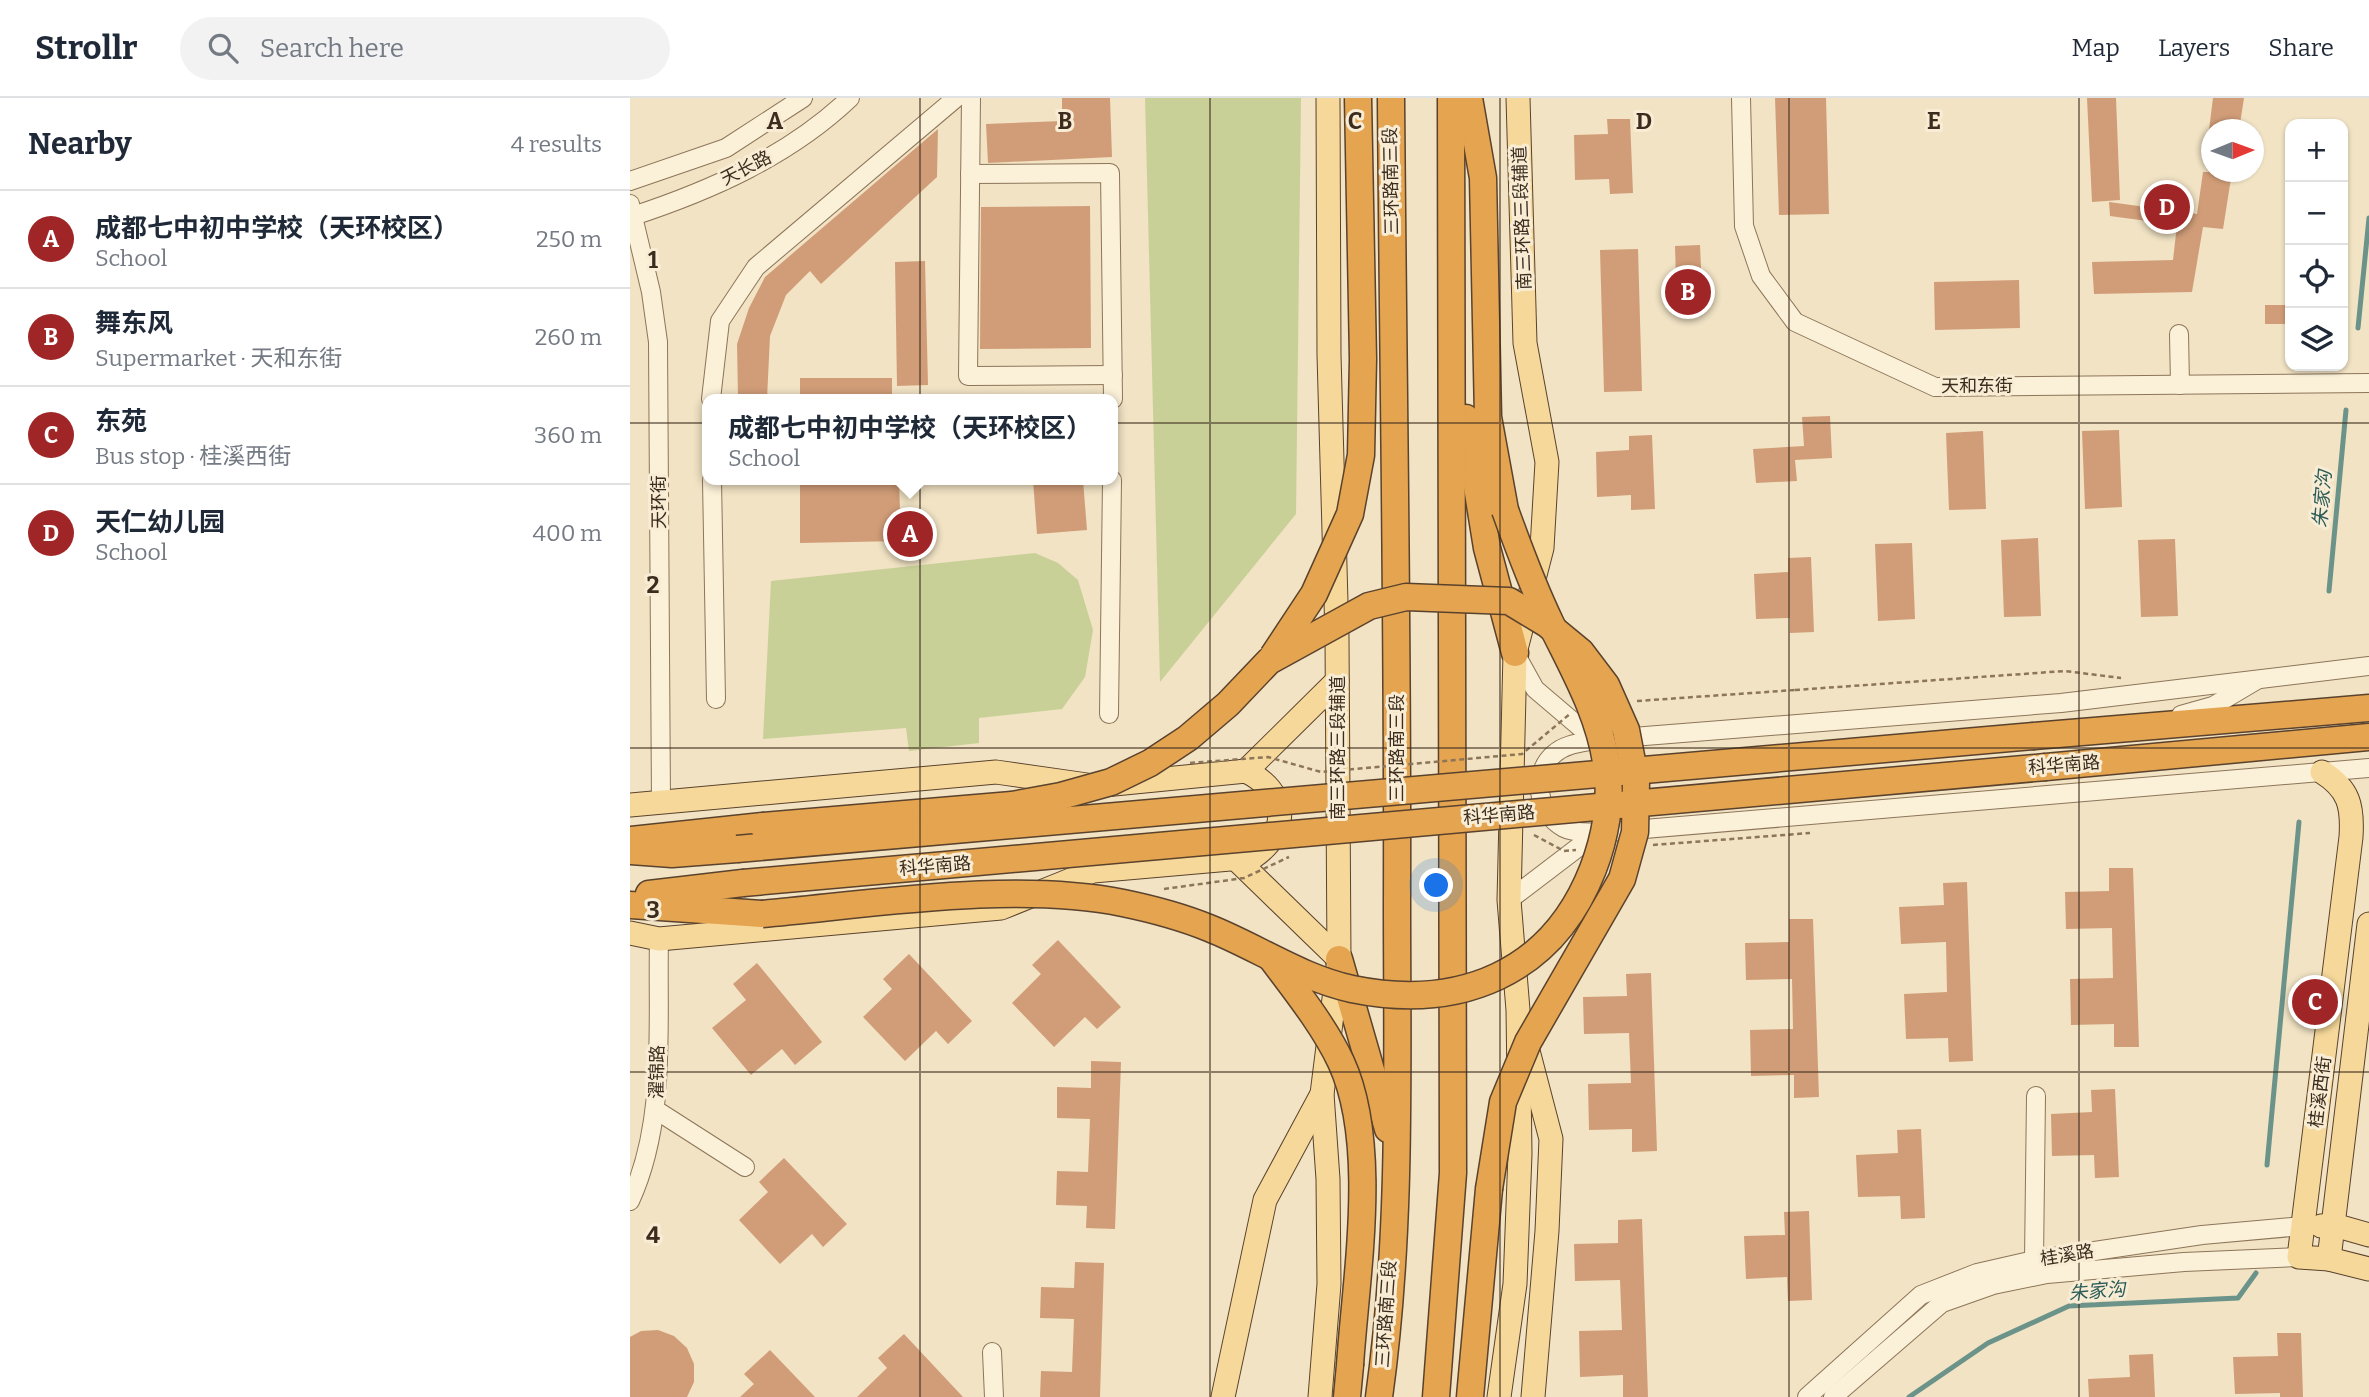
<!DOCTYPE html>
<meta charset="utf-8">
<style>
:root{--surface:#fff;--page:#f2f2f3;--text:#1f2937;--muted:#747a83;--line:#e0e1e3;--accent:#9f2526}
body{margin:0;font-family:Bitter,"Noto Sans SC",serif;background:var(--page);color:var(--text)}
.controls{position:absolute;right:21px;top:21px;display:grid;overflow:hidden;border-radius:14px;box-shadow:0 2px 5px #0004}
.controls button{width:63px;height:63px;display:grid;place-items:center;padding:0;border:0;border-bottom:2px solid var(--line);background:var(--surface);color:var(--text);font:35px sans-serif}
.compass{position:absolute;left:1571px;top:21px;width:63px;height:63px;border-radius:50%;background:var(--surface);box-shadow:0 2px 5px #0004;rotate:89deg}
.you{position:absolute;left:807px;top:788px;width:24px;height:24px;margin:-18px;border:5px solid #fff;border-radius:50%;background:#1a73e8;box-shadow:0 0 0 10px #1a73e833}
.badge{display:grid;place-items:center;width:46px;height:46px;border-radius:50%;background:var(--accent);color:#fff;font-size:23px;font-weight:700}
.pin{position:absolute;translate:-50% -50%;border:4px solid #fff;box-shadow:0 2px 7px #0006}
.popup{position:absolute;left:72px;top:296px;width:416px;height:91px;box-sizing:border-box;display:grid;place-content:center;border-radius:14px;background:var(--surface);filter:drop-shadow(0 2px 5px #0005);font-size:23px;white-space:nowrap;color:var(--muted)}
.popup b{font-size:26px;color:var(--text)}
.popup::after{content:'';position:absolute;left:50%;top:100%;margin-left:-14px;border:14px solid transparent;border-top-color:var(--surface)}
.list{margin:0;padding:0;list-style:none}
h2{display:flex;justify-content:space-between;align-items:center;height:91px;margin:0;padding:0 28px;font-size:30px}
h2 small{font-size:23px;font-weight:400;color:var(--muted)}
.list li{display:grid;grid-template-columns:46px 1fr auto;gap:21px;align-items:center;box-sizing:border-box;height:98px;padding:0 28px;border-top:2px solid var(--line)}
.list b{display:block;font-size:26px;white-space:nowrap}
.list p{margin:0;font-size:23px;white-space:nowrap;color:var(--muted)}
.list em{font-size:23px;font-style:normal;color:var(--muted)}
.icon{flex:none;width:38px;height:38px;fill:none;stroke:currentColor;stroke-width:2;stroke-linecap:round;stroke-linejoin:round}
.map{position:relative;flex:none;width:1739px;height:1299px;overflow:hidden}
header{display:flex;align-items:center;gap:42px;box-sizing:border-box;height:98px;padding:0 35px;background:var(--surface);border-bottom:2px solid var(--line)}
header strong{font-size:33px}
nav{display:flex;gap:38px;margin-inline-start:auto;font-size:24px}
.search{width:490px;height:63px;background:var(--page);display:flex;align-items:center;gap:18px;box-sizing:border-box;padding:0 24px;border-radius:38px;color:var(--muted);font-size:26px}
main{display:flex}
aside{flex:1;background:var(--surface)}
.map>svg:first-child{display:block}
</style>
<header>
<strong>Strollr</strong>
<div class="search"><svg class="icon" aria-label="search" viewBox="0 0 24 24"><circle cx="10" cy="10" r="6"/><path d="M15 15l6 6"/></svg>Search here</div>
<nav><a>Map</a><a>Layers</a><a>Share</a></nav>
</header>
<main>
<aside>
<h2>Nearby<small>4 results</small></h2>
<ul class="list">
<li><span class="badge">A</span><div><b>成都七中初中学校（天环校区）</b><p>School</p></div><em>250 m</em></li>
<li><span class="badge">B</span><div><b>舞东风</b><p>Supermarket · 天和东街</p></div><em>260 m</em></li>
<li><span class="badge">C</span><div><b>东苑</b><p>Bus stop · 桂溪西街</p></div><em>360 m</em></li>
<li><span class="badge">D</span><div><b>天仁幼儿园</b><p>School</p></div><em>400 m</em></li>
</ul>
</aside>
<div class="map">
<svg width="1739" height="1299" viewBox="0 0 1739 1299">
<rect width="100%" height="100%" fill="#f1e3c4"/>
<g fill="#c9d097">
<polygon points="515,0 671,0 666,416 530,584"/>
<polygon points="405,455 428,465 448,482 463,532 455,579 432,611 349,620 349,645 279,653 276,630 133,641 141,483"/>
</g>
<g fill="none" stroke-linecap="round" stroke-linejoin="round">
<g stroke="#6c9389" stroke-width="5">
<polyline points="1728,230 1739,120"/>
<polyline points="1699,493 1716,312"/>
<polyline points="1637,1067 1669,724"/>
<polyline points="1279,1299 1358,1245 1439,1208 1608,1200 1626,1175"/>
</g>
</g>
<g fill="#d19d78">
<polygon points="432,0 480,0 482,59 358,65 356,26 432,23"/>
<polygon points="1145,0 1196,0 1199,116 1149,117"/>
<polygon points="1457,0 1486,0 1490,102 1462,104"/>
<polygon points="1583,0 1614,0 1609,32 1579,32"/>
<polygon points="977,21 1000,21 1003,95 980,96 979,81 945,82 944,37 978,36"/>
<polygon points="308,31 307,79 191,186 180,173 156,197 140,238 137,301 108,299 107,246 119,210 135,179"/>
<polygon points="1573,74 1602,74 1593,131 1573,129 1562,194 1464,196 1462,164 1543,162 1547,127 1480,118 1479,104 1567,116"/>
<polygon points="460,108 461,250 350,251 351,109"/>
<polygon points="1070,147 1073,215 1047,216 1045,148"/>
<polygon points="1008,151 1012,293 974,294 970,152"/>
<polygon points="295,163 298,287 267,288 265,164"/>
<polygon points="1389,182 1390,230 1305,232 1304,184"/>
<rect x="1635" y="207" width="25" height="19"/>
<rect x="170" y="280" width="92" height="21"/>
<polygon points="1200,318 1202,360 1165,362 1167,383 1126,385 1123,351 1174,348 1172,319"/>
<polygon points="1489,332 1492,409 1455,411 1452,333"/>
<polygon points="1353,333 1356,411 1319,412 1316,335"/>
<polygon points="1022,337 1025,411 1001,412 1001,397 967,399 966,354 999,352 999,338"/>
<polygon points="170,382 269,382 271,443 170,445"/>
<polygon points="403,382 453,382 457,432 407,436"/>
<polygon points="1408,440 1411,518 1374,519 1371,442"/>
<polygon points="1545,441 1548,518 1511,519 1508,442"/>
<polygon points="1282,445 1285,521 1248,523 1245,446"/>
<polygon points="1181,459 1184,534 1160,535 1160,520 1126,521 1124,476 1158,474 1158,460"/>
<polygon points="1479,770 1503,770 1509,949 1484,949 1484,926 1441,927 1440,881 1483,880 1482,830 1436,831 1435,794 1479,793"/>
<polygon points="1337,784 1343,963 1319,964 1318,940 1276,941 1274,896 1317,894 1316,844 1271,846 1269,809 1314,807 1313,785"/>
<polygon points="1159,821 1183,821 1189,999 1164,1000 1164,977 1121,978 1120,932 1163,931 1162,881 1116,882 1115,845 1159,844"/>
<polygon points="428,842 491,909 467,931 455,919 424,949 382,905 411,876 402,867"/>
<polygon points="279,856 342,923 318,946 306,933 275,963 233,919 262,891 253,881"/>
<polygon points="127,865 192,944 165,967 152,951 121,977 82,930 116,902 103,886"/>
<polygon points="1021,875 1027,1053 1002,1054 1002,1031 959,1032 958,986 1001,985 999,935 954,936 953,899 997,898 996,876"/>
<polygon points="461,963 491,964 485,1131 456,1130 457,1108 426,1107 427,1073 458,1074 460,1021 427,1020 427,989 461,990"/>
<polygon points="1485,991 1489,1079 1465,1080 1464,1057 1422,1058 1421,1016 1462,1014 1461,992"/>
<polygon points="1291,1031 1295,1120 1271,1121 1270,1098 1228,1099 1226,1057 1268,1055 1267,1032"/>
<polygon points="154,1060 217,1126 193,1149 182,1136 150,1166 109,1122 138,1094 129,1084"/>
<polygon points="1179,1113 1182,1202 1158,1203 1157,1179 1116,1181 1114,1138 1155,1137 1154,1114"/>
<polygon points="1012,1121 1018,1299 993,1299 993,1277 950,1279 949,1233 992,1232 990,1182 945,1183 944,1146 988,1145 988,1122"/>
<polygon points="445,1164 474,1165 470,1299 410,1299 411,1273 442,1274 444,1221 410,1220 411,1189 444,1190"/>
<polygon points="28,1232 44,1238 57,1250 64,1266 64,1284 57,1299 0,1299 0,1239 11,1233"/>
<polygon points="1647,1235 1671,1235 1673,1299 1650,1299 1650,1295 1605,1296 1603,1259 1648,1258"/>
<polygon points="274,1236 333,1299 227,1299 257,1270 248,1260"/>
<polygon points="140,1252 185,1299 110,1299 124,1286 114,1276"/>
<polygon points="1523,1256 1525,1299 1459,1299 1458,1281 1500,1279 1499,1257"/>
</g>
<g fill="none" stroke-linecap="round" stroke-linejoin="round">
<g stroke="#8d7559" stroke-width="20">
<g id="minor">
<polyline points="341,0 338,278 483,277"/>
<polyline points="1111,0 1114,128 1131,178 1165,224 1305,289 1739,285"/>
<polyline points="340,76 480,75 483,301"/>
<polyline points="0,83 96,50 173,0"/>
<polyline points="0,106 21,194 28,244 31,705"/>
<path d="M 0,119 C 80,93 159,58 220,0"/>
<polyline points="1549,236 1550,287"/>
<polyline points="81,301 90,223 126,169 326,0"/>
<polyline points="82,382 86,601"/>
<polyline points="885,555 905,591 965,642 1431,605 1739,568"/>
<polyline points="479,616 482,382"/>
<polyline points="1551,617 1583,608 1627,582"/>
<path d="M 965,642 C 950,645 935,646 924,656 C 901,676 907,716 934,730 C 943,735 957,734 967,735"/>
<polyline points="879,802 967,735 1739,670"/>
<polyline points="26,1012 115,1069"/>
<path d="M 0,1103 C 37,1023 27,928 29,841"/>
<polyline points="1404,1162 1406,998"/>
<polyline points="362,1254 364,1299"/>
<polyline points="1177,1299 1291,1197 1347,1175 1404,1162 1572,1137 1673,1128"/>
<polyline points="1203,1299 1312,1205 1363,1187 1417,1176 1554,1164 1669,1159"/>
</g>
</g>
<g stroke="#5a422d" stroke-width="25">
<g id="major">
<polyline points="616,673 707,583"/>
<path d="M 1692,674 C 1719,691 1723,708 1721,739 L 1669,1159 L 1699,1161 L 1739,1171"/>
<path d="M 0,707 L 366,674 L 464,688 L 616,673 C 657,694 662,732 623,759 L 463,773 L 371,810 L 29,841 L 0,835"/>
<polyline points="607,762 709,861"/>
<polyline points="897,949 921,1041 917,1133 903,1299"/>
<polyline points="1691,1128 1704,1127 1739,1137"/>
<polyline points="1699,1161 1739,826"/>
<polyline points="593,1299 635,1102 692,996"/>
<polyline points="690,1299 699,1186 698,1081 692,996 709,861 707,539 699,257 698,0"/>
<polyline points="869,1299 885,1186 890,1056 888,912 879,802 885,555 912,450 917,364 895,245 888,0"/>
</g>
</g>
<g stroke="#5a422d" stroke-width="29">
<g id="highway">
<polyline points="839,0 853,80 858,319 875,412"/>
<polyline points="836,320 857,450 885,555"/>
<polyline points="1404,638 1739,610"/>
<polyline points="1416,669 1739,639"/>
<polyline points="0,742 133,728"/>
<polyline points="0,753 42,756 107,751"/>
<polyline points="19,796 113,785"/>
<polyline points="0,807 132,816"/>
<polyline points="709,861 758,1031"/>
<polyline points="717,1299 720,1267"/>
<path d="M 749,1299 C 772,1135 767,968 767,803 C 768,536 763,268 761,0"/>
<polyline points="806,1299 823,1075 821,0"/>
<polyline points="840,1299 859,1091"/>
</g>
</g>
<polyline stroke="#8d7559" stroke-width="2.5" stroke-dasharray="5 3.5" stroke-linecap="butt" points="1165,592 1435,573 1491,580"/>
<use href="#minor" stroke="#fbf0d8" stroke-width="18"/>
<use href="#major" stroke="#f6d99a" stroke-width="23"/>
<use href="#highway" stroke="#e4a450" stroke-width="26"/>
<g stroke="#5a422d" stroke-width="29" stroke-linecap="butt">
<g id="highway-bridge">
<polyline points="643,558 684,496 720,416 731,357 733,261 728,0"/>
<polyline points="133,728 382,707 431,698 481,684 520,665 558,640 598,606 639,563 739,508 776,499 879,503 917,526 951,554 976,587 996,632 1006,684 1005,734 992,781 898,944 873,1004 859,1091"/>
<polyline points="107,751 1404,638"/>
<polyline points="113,785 1416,669"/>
<path d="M 132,816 C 243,806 384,783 493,805 C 522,811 552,819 579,830 C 627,849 671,880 722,891 C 829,913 922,876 963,771 C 975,740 982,703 977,670 C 970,617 944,573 921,526 C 903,489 889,451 875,412"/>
<path d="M 642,861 C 666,893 694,928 711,964 C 749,1046 726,1177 720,1267"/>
</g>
</g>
<g stroke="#8d7559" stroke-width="2.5" stroke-dasharray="5 3.5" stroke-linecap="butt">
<polyline points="1007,603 1165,592"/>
<polyline points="560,665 638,659 691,674 892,656 941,615"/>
<polyline points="904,737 934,753 946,752"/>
<polyline points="1023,747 1180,735"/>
<polyline points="534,791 614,780 659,759"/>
</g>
<use href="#highway-bridge" stroke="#e4a450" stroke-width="26"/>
</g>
<path fill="none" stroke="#3c2c1e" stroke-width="2" stroke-opacity="0.55" d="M 290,0 L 290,1299M 580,0 L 580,1299M 870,0 L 870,1299M 1159,0 L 1159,1299M 1449,0 L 1449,1299M 0,325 L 1739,325M 0,650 L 1739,650M 0,974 L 1739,974"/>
<g text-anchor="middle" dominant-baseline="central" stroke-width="6" stroke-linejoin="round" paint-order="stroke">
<g font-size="18" fill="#3c2c1e" stroke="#f8edd4">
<text transform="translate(116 70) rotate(-27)">天长路</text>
<text transform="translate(761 83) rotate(-91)">三环路南三段</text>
<text transform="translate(892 120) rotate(-92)">南三环路三段辅道</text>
<text x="1347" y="288">天和东街</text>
<text transform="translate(29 404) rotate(-90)">天环街</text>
<text transform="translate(708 650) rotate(-90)">南三环路三段辅道</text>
<text transform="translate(767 650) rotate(-90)">三环路南三段</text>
<text transform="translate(1434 667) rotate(-5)">科华南路</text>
<text transform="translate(869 717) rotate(-5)">科华南路</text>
<text transform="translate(305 768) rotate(-5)">科华南路</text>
<text transform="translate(27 974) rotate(-89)">濯锦路</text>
<text transform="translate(1690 994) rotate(-83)">桂溪西街</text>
<text transform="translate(1437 1157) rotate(-9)">桂溪路</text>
<text transform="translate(756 1216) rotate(-86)">三环路南三段</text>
</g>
<g font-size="19" font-style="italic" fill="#2c5c59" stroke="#f8edd4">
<text transform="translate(1692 401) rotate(-85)">朱家沟</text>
<text transform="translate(1467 1193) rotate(-5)">朱家沟</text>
</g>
</g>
<g font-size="23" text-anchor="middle" font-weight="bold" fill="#3c2c1e" stroke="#f8edd4" stroke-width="6" stroke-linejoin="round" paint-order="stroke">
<text x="145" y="31">A</text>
<text x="435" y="31">B</text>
<text x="725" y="31">C</text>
<text x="1014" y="31">D</text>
<text x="1304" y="31">E</text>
<text x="23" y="170">1</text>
<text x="23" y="495">2</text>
<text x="23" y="820">3</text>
<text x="23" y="1145">4</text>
</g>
</svg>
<div class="controls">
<button>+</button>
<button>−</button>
<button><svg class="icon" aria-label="locate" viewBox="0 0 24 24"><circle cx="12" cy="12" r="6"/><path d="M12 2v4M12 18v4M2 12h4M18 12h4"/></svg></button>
<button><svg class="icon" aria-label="layers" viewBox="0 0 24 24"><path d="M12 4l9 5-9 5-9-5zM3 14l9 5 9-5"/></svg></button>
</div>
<svg class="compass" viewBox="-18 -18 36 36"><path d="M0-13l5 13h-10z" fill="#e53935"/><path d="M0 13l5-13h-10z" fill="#747a83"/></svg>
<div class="you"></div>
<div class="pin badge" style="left:280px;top:436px">A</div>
<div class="popup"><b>成都七中初中学校（天环校区）</b>School</div>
<div class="pin badge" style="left:1058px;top:194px">B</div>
<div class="pin badge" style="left:1685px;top:904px">C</div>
<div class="pin badge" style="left:1537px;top:109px">D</div>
</div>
</main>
